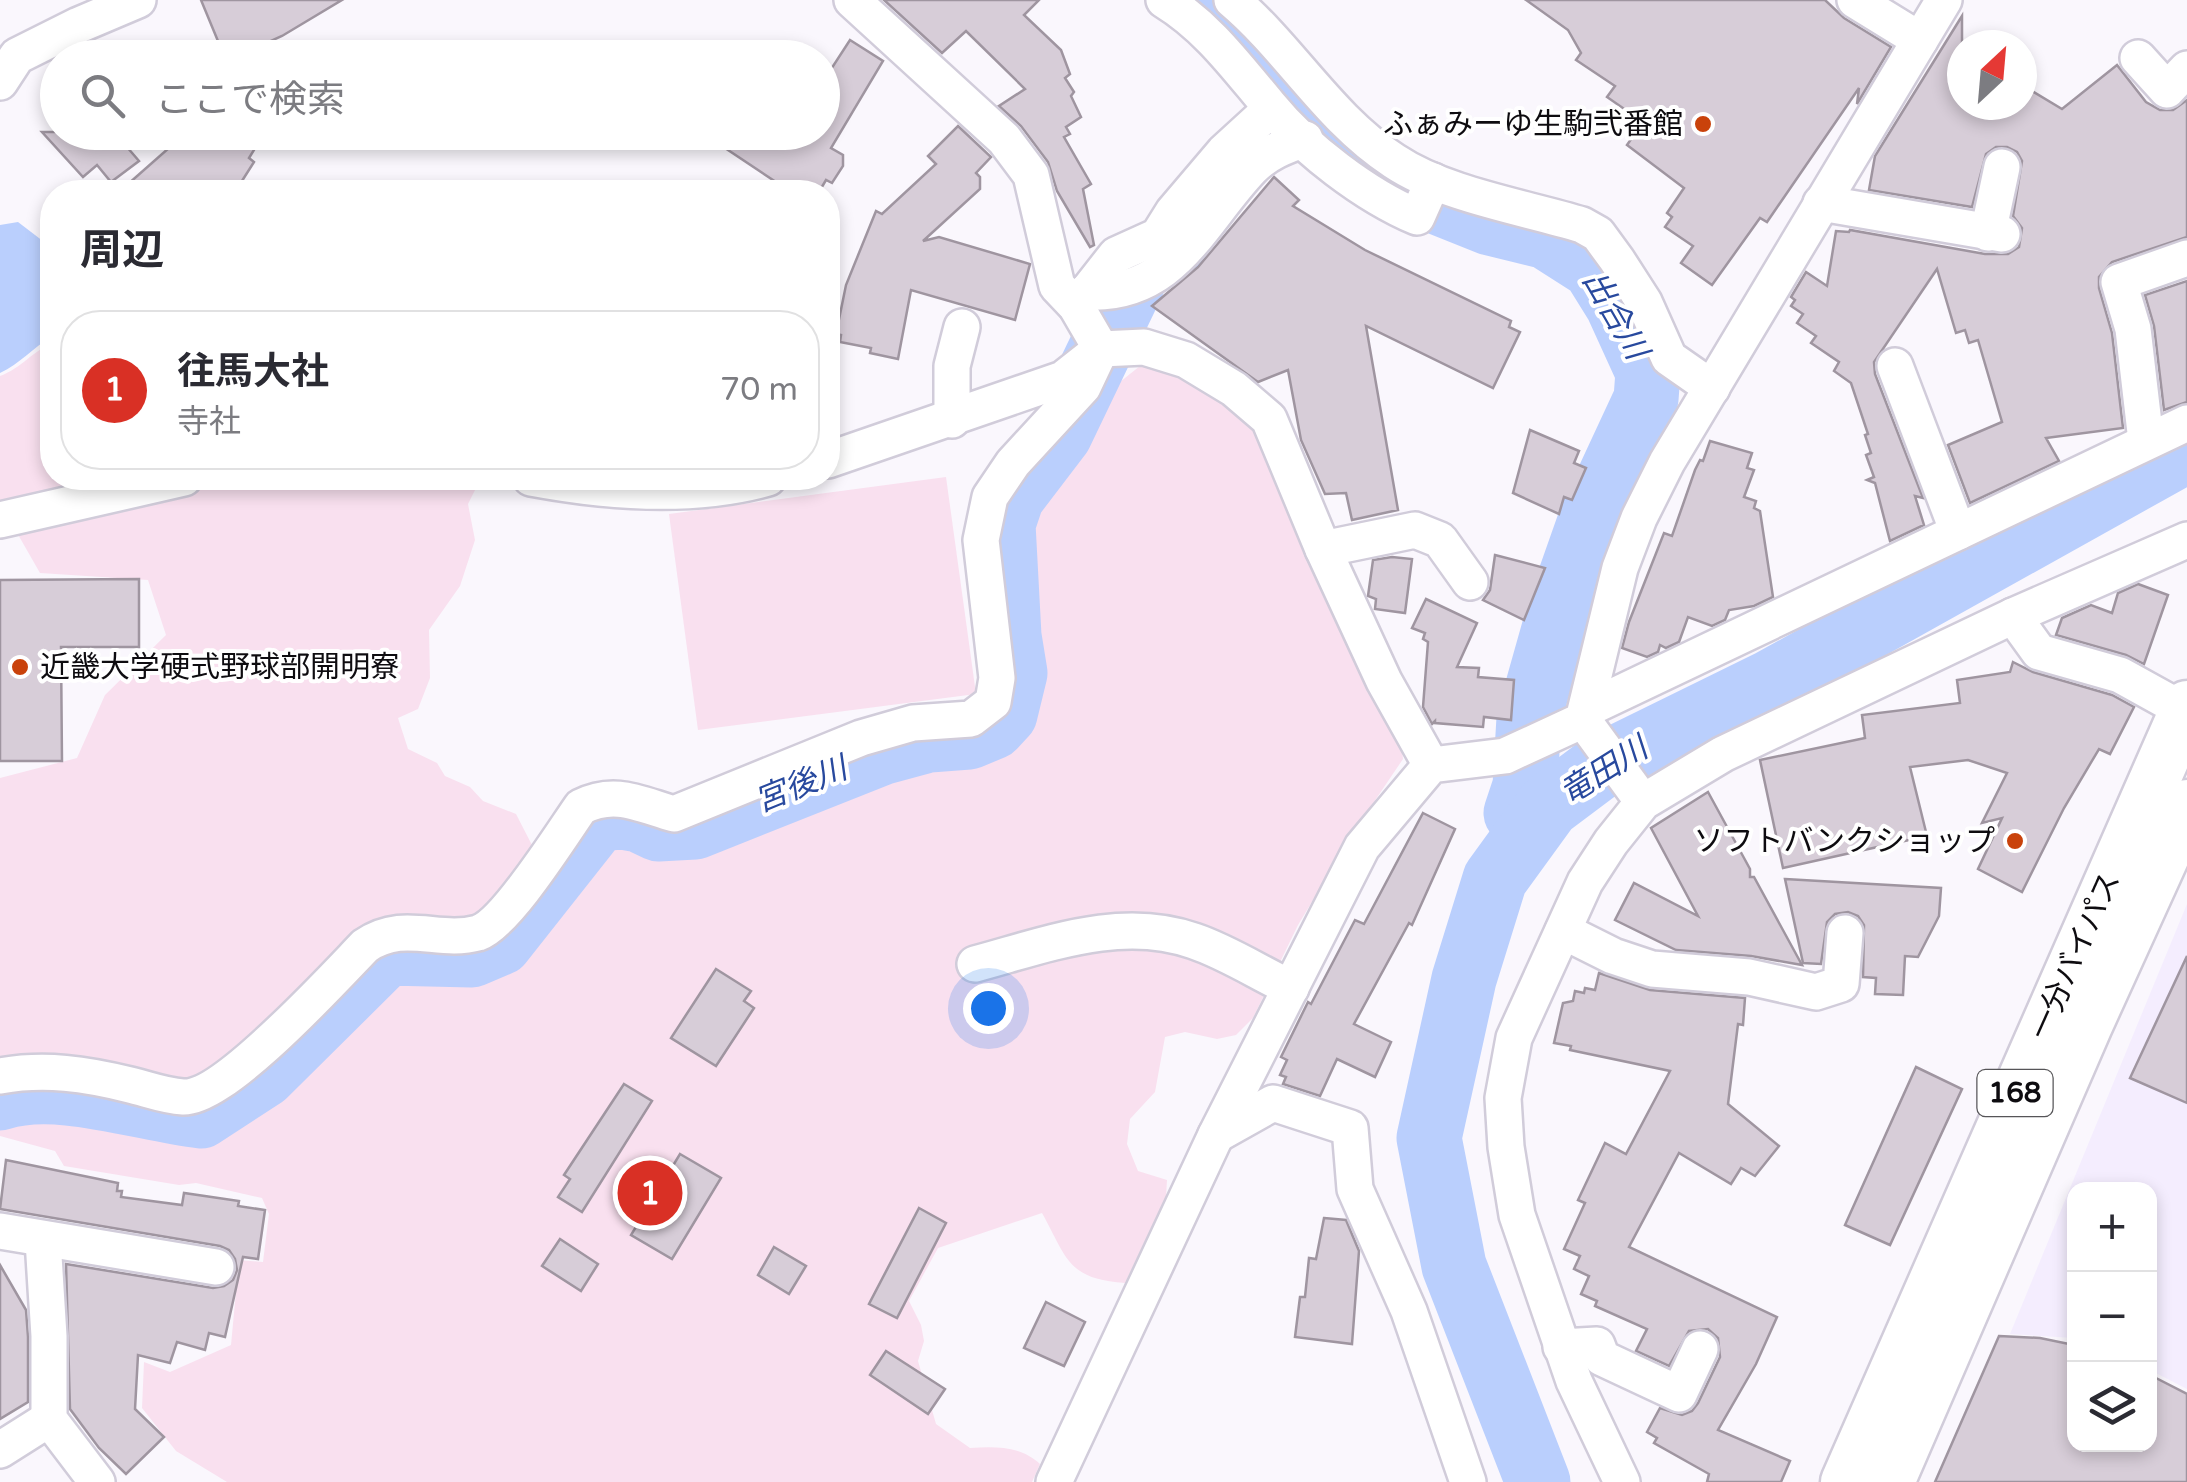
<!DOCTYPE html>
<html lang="ja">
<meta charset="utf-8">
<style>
:root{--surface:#fff;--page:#f7f7f7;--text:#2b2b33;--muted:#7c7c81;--line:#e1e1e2;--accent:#d93025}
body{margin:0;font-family:"Varela Round","Noto Sans JP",sans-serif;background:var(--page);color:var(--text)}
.controls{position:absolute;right:30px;bottom:30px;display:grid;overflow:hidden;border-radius:20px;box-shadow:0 5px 15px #0003}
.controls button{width:90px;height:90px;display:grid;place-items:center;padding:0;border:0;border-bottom:2px solid var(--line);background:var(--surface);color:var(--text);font:50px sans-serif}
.compass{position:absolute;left:1947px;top:30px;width:90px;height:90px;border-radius:50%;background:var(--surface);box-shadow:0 5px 15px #0003;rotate:26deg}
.you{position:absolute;left:988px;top:1008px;width:35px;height:35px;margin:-25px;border:8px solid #fff;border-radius:50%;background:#1a73e8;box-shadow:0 0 0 15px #1a73e833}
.badge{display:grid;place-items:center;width:65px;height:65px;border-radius:50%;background:var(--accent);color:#fff;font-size:32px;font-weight:700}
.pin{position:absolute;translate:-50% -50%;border:5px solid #fff;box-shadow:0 2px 10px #0006}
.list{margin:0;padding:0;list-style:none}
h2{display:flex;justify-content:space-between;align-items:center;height:130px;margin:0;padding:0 40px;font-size:42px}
h2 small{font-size:32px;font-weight:400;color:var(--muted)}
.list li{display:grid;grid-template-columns:65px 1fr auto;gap:30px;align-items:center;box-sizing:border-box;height:160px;margin:0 20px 20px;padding:0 20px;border:2px solid var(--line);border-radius:40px}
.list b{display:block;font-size:38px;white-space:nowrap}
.list p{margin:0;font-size:32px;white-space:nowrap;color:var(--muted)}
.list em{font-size:32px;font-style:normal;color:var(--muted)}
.icon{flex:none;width:55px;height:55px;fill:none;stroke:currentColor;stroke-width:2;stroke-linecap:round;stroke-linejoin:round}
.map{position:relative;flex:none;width:2187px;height:1482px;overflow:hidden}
.search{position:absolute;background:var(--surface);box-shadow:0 5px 15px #0003;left:40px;top:40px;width:800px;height:110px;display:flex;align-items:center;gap:25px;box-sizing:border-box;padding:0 35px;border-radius:55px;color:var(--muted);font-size:38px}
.panel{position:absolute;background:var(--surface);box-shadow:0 5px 15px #0003;left:40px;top:180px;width:800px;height:310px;border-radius:40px}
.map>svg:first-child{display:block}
</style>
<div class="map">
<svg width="2187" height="1482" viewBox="0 0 2187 1482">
<rect width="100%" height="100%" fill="#faf7fd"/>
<polygon fill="#f4edfe" points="2187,904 2187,1389 2150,1370 2150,1190 2074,1190 2074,1338 2010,1334"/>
<g fill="#f9e0ef">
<path d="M 52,344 L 52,478 L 481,478 L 468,504 L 475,540 L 460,586 L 429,630 L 430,678 L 418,709 L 398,718 L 408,749 L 437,763 L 445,776 L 470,787 L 483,801 L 516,814 L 534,849 L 474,920 L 407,918 L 247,1045 L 183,1085 L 0,1065 L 0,778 L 77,758 L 105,695 L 166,635 L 148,580 L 40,573 L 0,503 L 0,376 C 22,368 32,351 52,344 Z"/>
<path d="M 1140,366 L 1178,375 L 1238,409 L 1268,449 L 1401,740 L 1403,759 L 1357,827 L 1298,925 L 1253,1018 L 1236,1035 L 1217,1039 L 1185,1032 L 1165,1037 L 1155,1092 L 1130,1119 L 1127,1144 L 1138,1171 L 1167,1180 L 1166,1197 L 1125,1283 C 1067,1279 1067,1258 1042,1213 L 938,1248 L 909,1301 L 921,1325 L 924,1341 L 918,1361 L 936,1424 L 970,1448 C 995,1446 1021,1446 1040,1464 L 1032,1482 L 227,1482 L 176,1451 L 142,1408 L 144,1362 L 170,1372 L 231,1345 L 239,1260 L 263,1262 L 269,1214 L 262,1198 L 196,1183 L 179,1185 L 64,1166 L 55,1151 L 0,1136 L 0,1105 L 89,1102 L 162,1120 L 202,1124 L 265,1083 L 380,969 L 395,959 L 459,962 L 494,957 L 535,914 L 578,850 L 601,826 L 617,821 L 657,838 L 689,837 L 833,777 L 918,748 L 980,746 L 1015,720 L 1022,683 L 1010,526 L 1026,489 L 1057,459 L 1075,426 L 1096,401 Z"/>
<polygon points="946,477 976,694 698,730 669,514"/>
</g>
<path fill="#bacffd" d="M 18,222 L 52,248 L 52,337 C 33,347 20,364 0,373 L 0,225 Z"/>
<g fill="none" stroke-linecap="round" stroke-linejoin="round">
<g stroke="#bacffd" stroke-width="65">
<polyline points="1195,0 1249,58 1375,172 1400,187 1490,223 1547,237 1594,267 1617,304 1648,372 1646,399 1593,513 1562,601 1529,718 1525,786 1516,813"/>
<path d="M 0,1098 C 57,1079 141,1109 201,1116 L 264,1075 L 387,953 L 472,955 L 500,943 L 594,824 L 608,818 L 622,817 L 639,820 L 658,829 L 695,827 L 881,753 L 929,740 L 969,737 L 993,727 L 1005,714 L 1015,673 L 1009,636 L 1003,524 L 1012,497 L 1060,434 L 1141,265 L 1178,241"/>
<polyline points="1538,1482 1454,1266 1429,1138 1464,979 1495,879 1548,806 1604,764 1771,682 2187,450"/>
</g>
</g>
<g fill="#d7cdd8" stroke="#9f95a0" stroke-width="2.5">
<polygon points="201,0 342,0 282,36 233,58 225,58"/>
<polygon points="884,0 1039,0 1024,15 1061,50 1070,74 1065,78 1074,92 1071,96 1081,117 1066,127 1070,134 1064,137 1091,184 1083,189 1094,245 1090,247 1057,191 1048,162 1021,126 999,106 1025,89 966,31 942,53"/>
<polygon points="1526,0 1825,0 1844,18 1891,47 1857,104 1859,88 1767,222 1760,218 1712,285 1681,263 1693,246 1665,227 1672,217 1667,213 1684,188 1627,145 1643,122 1607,97 1615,86 1576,60 1581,53 1568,30"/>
<polygon points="1962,16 1962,105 2022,105 2022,85 2062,109 2117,65 2146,102 2160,110 2173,110 2187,100 2187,237 2112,262 2099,277 2099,288 2112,333 2123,428 2046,438 2059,461 1970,503 1948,445 2002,422 1978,340 1969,343 1965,330 1956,333 1937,269 1874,362 1875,374 1923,498 1915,496 1924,525 1890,541 1875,483 1867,480 1874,477 1866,455 1871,453 1865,435 1868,434 1851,383 1834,371 1839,362 1811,343 1816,336 1797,323 1803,314 1791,306 1795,300 1791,297 1806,272 1827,286 1836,231 1849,232 1850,230 1985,254 2008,254 2019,247 2022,228 2013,216 2022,161 2017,152 2007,147 1996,147 1986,154 1972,207 1869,190 1875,156"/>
<polygon points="850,40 883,61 831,148 843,155 843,166 832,183 826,180 819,192 791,192 701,132 822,132 822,83"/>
<polygon points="958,126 991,157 976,173 980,177 980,189 923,241 939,237 1030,264 1015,320 911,290 898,359 870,353 871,348 840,342 841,335 836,334 846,285 876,211 882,214 936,164 928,156"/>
<polygon points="42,132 114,132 139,161 111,182 97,165 83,177"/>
<polygon points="187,132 265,132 249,158 254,162 235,192 119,192"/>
<polygon points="1274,177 1299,200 1293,206 1365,250 1511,321 1509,327 1520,332 1493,388 1366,326 1398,510 1352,520 1346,493 1325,494 1301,440 1288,370 1258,382 1152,306 1198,267"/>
<polygon points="2187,281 2187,402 2164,410 2154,326 2145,295"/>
<polygon points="1530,430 1579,451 1574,463 1586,468 1572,500 1564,497 1559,514 1513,493"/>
<polygon points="1710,441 1752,453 1747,468 1754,470 1744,497 1756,501 1754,508 1760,511 1773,597 1754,606 1729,610 1725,620 1712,626 1688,617 1679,642 1666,648 1660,645 1658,652 1647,657 1622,648 1629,622 1664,533 1672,536 1695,470 1700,460 1703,461"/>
<polygon points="1495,555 1545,568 1524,620 1483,600 1490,590"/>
<polygon points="1392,557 1412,559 1405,613 1375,609 1376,599 1368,596 1373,560"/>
<polygon points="139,579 139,647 61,647 62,761 0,761 0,580"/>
<polygon points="2138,584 2168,595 2144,664 2126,655 2056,635 2062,618 2091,605 2112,613 2118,593"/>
<polygon points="1426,599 1477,623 1457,667 1479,668 1478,677 1514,680 1511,720 1484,717 1483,727 1435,723 1435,721 1432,724 1423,707 1428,642 1423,639 1425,633 1412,628"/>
<polygon points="2013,662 2033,672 2112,695 2134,707 2110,754 2099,749 2064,808 2022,892 1978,869 2002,818 1982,823 2007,773 1968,760 1910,767 1927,836 1783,868 1760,760 1865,738 1862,715 1960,703 1957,680 2010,672"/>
<polygon points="1708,792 1750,869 1750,877 1754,877 1802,965 1751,956 1676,950 1615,920 1634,883 1698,916 1651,828"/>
<polygon points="1423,813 1455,829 1412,925 1409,923 1354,1024 1391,1042 1375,1077 1337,1059 1320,1096 1283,1084 1286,1077 1280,1075 1287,1060 1281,1057 1308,1002 1311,1004 1355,920 1364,924"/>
<polygon points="1785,879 1941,888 1939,916 1918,957 1905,956 1903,995 1875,994 1876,978 1863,977 1864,925 1858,916 1848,912 1835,914 1827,922 1821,964 1803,963"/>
<polygon points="2187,956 2187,1103 2130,1078"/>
<polygon points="716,969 751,991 744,1001 754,1008 716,1066 671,1038"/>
<polygon points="1599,973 1650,990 1745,998 1743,1025 1738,1024 1728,1104 1779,1146 1755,1176 1741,1168 1731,1184 1679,1153 1629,1247 1777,1317 1756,1364 1718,1430 1790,1461 1781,1482 1707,1482 1709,1474 1654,1443 1657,1438 1647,1432 1660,1408 1682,1415 1692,1411 1698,1403 1720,1357 1718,1338 1708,1329 1689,1331 1669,1366 1636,1351 1647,1329 1595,1306 1597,1301 1581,1294 1589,1276 1574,1269 1580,1256 1564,1249 1585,1203 1578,1200 1605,1143 1626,1154 1670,1071 1570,1050 1571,1046 1554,1043 1563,1003 1573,1001 1575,991 1584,993 1585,988 1595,990"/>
<polygon points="1916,1067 1962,1089 1890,1245 1845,1225"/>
<polygon points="624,1084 652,1101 582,1212 558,1197 570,1179 564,1175"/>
<polygon points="680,1154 721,1178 672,1259 631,1235"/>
<polygon points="6,1160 118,1183 117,1191 122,1191 121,1197 182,1205 184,1193 239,1201 238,1206 265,1210 258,1259 243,1257 225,1337 209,1333 205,1350 177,1342 170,1363 138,1355 135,1409 164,1437 126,1474 99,1448 70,1409 66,1264 213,1288 224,1286 233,1280 237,1270 235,1259 229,1250 220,1246 0,1209"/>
<polygon points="919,1208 946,1223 897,1318 869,1304"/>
<polygon points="1324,1218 1346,1220 1359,1251 1352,1344 1295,1337 1300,1297 1305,1297 1309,1258 1316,1259"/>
<polygon points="560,1239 598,1264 581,1291 542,1266"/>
<polygon points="774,1247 806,1266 789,1294 758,1275"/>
<polygon points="0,1265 26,1310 28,1337 28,1402 0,1419"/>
<polygon points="1046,1302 1085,1322 1064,1366 1024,1348"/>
<polygon points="1999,1336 2040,1338 2074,1345 2074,1444 2150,1444 2150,1375 2187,1394 2187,1482 1935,1482"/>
<polygon points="886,1351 945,1389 928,1414 870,1375"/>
</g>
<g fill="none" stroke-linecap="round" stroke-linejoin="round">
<g stroke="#d1ccda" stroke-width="40">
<g id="minor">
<polyline points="852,0 1004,139 1031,175 1057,286 1076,306 1101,349"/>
<path d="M 1164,0 C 1208,27 1236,66 1269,105 C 1305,149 1365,195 1417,217 L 1433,181"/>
<path d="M 1232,0 C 1290,49 1329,119 1394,161 C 1445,195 1523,207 1582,225 L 1598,234 L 1617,260 L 1644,302 L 1669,358 L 1712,388"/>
<polyline points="1855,0 1920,40"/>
<polyline points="2138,58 2167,90 2187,69"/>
<polyline points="0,82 17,56 79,25 138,0"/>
<polyline points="1821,203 2002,234"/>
<polyline points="1988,233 2002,167"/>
<path d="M 1086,292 C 1173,297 1200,223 1251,169 C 1266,153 1285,146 1305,139"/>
<polyline points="1076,306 1116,255 1158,236 1173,212 1224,152 1271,109"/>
<polyline points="1895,366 1958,532"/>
<polyline points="952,420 952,366 962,327"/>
<polyline points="2146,441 2133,329 2119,282 2187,258"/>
<polyline points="828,460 1063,379 1101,349 1144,347 1186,360 1234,389 1269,419 1323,549 1384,681 1431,765"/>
<path d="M 531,478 C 606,492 694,499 768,478"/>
<polyline points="0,520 184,478"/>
<polyline points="1323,549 1415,530 1440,540 1470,582"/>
<polyline points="2013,616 2039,652 2120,675 2185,711"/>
<polyline points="1587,709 2187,423"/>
<polyline points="1583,720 1643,802"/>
<polyline points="1563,931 1613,956 1652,969 1749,977 1816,992 1841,984 1845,933"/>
<path d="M 975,964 C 1046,945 1121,915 1194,941 C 1227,952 1259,973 1291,988"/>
<path d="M 0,1076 C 45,1068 86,1074 130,1085 C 147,1089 165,1096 183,1097 C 224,1099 334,978 365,946 C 404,919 438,944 478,933 C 506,924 562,834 581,807 C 615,790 639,804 674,814 L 861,738 L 913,723 L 971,719 L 993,702 L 997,678 L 981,540 L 990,497 L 1013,463 L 1083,387 L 1101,349"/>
<polyline points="1216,1135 1273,1103 1350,1128 1355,1189 1409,1311 1468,1482"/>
<polyline points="0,1231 216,1267"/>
<polyline points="43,1240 49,1336 49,1419 97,1482"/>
<polyline points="1561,1347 1597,1345 1602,1358 1679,1394 1700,1349"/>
<polyline points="0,1450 49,1419"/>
<polyline points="1054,1482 1216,1135 1362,847 1431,765 1505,756 1583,720 1620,568 1639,518 1667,462 1944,0"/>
<polyline points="1622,1482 1574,1381 1517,1215 1506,1147 1503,1098 1514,1038 1585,882 1611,842 1643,802 1723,754 2013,616 2187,540"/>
</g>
</g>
<g stroke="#d1ccda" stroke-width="55">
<g id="highway">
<polyline points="1846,1482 2187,706"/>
<polyline points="1889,1482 2087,1025 2187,805"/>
</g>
</g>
<use href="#minor" stroke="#fff" stroke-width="35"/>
<use href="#highway" stroke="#fff" stroke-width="50"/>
</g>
<g fill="#c9420b" stroke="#fff" stroke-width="4">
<circle cx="1703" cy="124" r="10"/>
<circle cx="20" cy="667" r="10"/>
<circle cx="2015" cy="841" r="10"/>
</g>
<g text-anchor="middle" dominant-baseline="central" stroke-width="8" stroke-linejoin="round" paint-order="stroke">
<rect fill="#fff" stroke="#565558" stroke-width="2.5" x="1977.5" y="1070" width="75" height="46" rx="8"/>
<g font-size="28" font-weight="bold" fill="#0e0c10">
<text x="2015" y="1093">168</text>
</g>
<g font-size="30" fill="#0e0c10" stroke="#fff" text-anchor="end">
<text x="1683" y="124">ふぁみーゆ生駒弐番館</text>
<text x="40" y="667" text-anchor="start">近畿大学硬式野球部開明寮</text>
<text x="1995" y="841">ソフトバンクショップ</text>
</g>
<g font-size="30" fill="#0e0c10" stroke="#fff">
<text transform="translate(2075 956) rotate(-66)">一分バイパス</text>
</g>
<g font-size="32" font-style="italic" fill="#28499e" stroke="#fff">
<text transform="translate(1615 315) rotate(60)">出合川</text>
<text transform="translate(1604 771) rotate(-32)">竜田川</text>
<text transform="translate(801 785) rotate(-22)">宮後川</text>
</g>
</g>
</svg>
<div class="controls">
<button>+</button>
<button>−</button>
<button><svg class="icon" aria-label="layers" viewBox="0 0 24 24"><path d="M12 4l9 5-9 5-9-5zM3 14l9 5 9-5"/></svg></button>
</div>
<svg class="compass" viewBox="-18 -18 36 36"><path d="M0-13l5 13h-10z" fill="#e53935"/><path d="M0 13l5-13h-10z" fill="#7c7c81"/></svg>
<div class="you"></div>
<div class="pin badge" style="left:650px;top:1193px">1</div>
<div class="search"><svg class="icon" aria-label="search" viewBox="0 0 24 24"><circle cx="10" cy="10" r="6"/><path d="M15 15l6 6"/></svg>ここで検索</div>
<section class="panel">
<h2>周辺<small></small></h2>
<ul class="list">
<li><span class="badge">1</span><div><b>往馬大社</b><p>寺社</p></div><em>70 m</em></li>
</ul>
</section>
</div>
